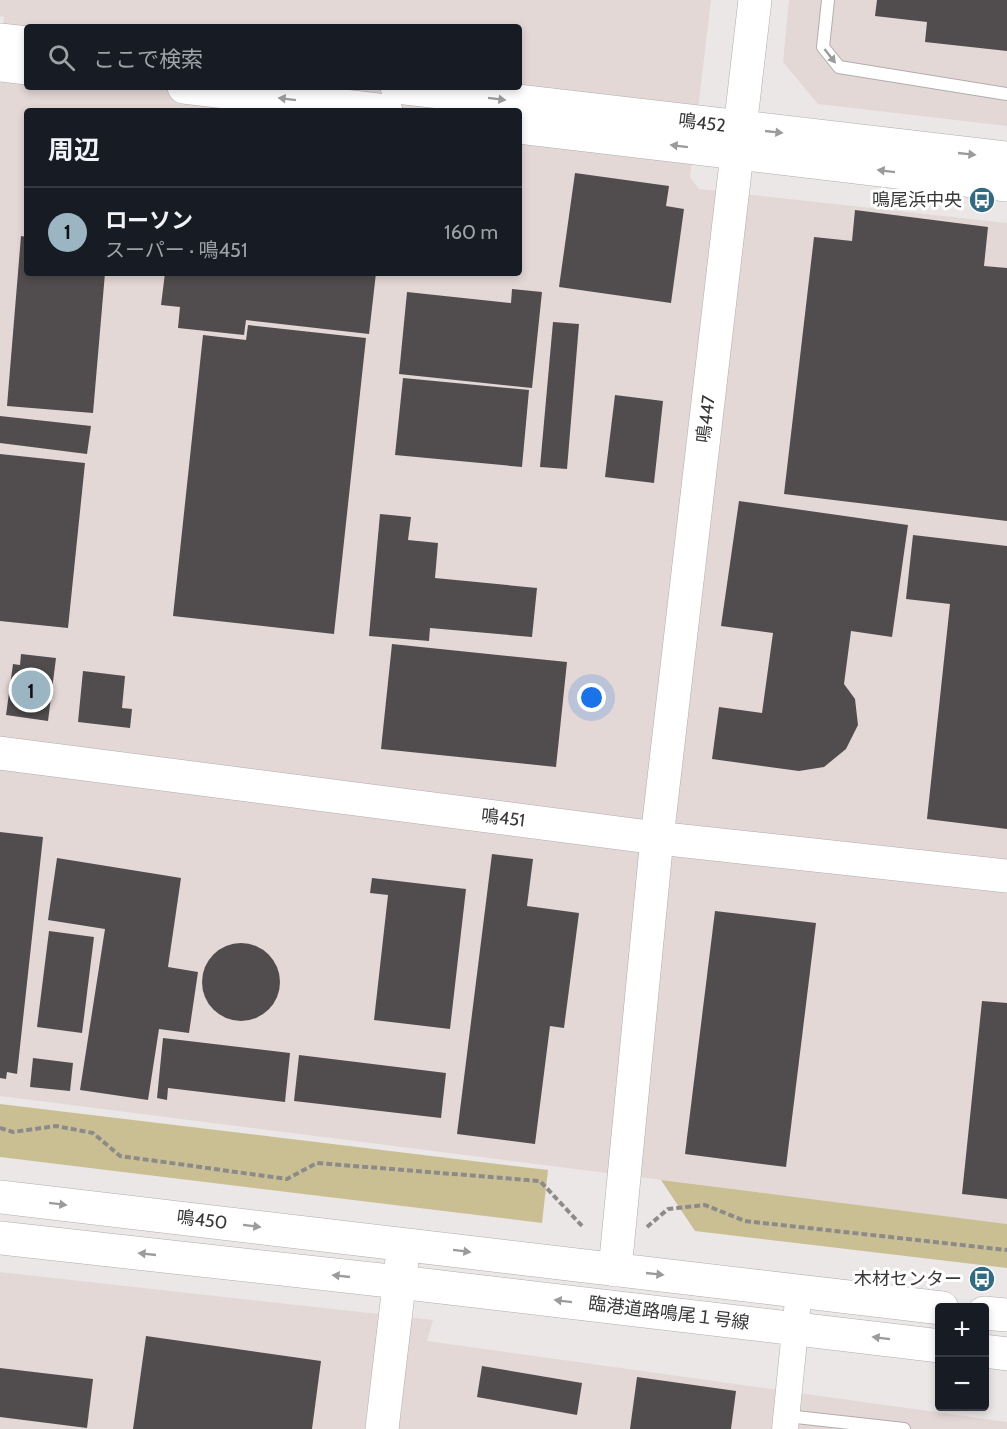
<!DOCTYPE html>
<html lang="ja">
<meta charset="utf-8">
<style>
:root{--surface:#171b24;--page:#242831;--text:#f1f3f6;--muted:#9ea1a6;--line:#363941;--accent:#9bb5c2}
body{margin:0;font-family:Cabin,"Noto Sans JP",sans-serif;background:var(--page);color:var(--text)}
.controls{position:absolute;right:18px;bottom:18px;display:grid;overflow:hidden;border-radius:6px;box-shadow:0 3px 9px #0003}
.controls button{width:54px;height:54px;display:grid;place-items:center;padding:0;border:0;border-bottom:2px solid var(--line);background:var(--surface);color:var(--text);font:30px sans-serif}
.you{position:absolute;left:592px;top:698px;width:21px;height:21px;margin:-15px;border:4px solid #fff;border-radius:50%;background:#1a73e8;box-shadow:0 0 0 9px #1a73e833}
.badge{display:grid;place-items:center;width:39px;height:39px;border-radius:50%;background:var(--accent);color:#111;font-size:20px;font-weight:700}
.pin{position:absolute;translate:-50% -50%;border:3px solid #fff;box-shadow:0 2px 6px #0006}
.list{margin:0;padding:0;list-style:none}
h2{display:flex;justify-content:space-between;align-items:center;height:78px;margin:0;padding:0 24px;font-size:26px}
h2 small{font-size:20px;font-weight:400;color:var(--muted)}
.list li{display:grid;grid-template-columns:39px 1fr auto;gap:18px;align-items:center;box-sizing:border-box;height:90px;padding:0 24px;border-top:2px solid var(--line)}
.list b{display:block;font-size:22px;white-space:nowrap}
.list p{margin:0;font-size:20px;white-space:nowrap;color:var(--muted)}
.list em{font-size:20px;font-style:normal;color:var(--muted)}
.icon{flex:none;width:33px;height:33px;fill:none;stroke:currentColor;stroke-width:2;stroke-linecap:round;stroke-linejoin:round}
.map{position:relative;flex:none;width:1007px;height:1429px;overflow:hidden}
.search{position:absolute;background:var(--surface);box-shadow:0 3px 9px #0003;left:24px;top:24px;width:498px;height:66px;display:flex;align-items:center;gap:15px;box-sizing:border-box;padding:0 21px;border-radius:6px;color:var(--muted);font-size:22px}
.panel{position:absolute;background:var(--surface);box-shadow:0 3px 9px #0003;left:24px;top:108px;width:498px;height:168px;border-radius:6px}
.map>svg:first-child{display:block}
</style>
<div class="map">
<svg width="1007" height="1429" viewBox="0 0 1007 1429">
<rect width="100%" height="100%" fill="#ebe7e6"/>
<g fill="#e4d8d6" fill-rule="evenodd">
<path d="M 0,0 L 711,0 L 690,177 L 699,189 L 1007,223 L 1007,1224 L 0,1096 L 0,52 L 4,17 L 0,16 ZM 27,27 L 519,27 L 519,87 L 27,87 ZM 27,111 L 519,111 L 519,273 L 27,273 Z"/>
<polygon points="789,0 1007,0 1007,126 818,104 783,62"/>
<polygon points="0,1272 433,1320 427,1341 1007,1422 1007,1429 0,1429"/>
</g>
<g fill="#cabf93">
<polygon points="0,1104 548,1170 542,1223 0,1157"/>
<polygon points="661,1180 1007,1224 1007,1268 695,1231"/>
</g>
<g fill="#514d4e">
<polygon points="877,0 1007,0 1007,51 925,42 927,22 875,16"/>
<polygon points="575,173 669,186 666,206 684,209 671,303 559,287"/>
<polygon points="855,210 988,227 984,266 1007,268 1007,521 784,494 814,237 852,241"/>
<polygon points="21,236 27,237 27,273 105,273 93,413 7,406"/>
<polygon points="165,273 376,273 369,334 246,320 244,335 178,328 180,307 161,305"/>
<polygon points="512,289 542,292 532,388 399,374 407,292 511,303"/>
<polygon points="553,322 579,324 567,469 540,467"/>
<polygon points="248,325 366,338 334,634 173,616 203,335 246,340"/>
<polygon points="403,378 529,390 522,467 395,455"/>
<polygon points="615,395 663,401 654,483 605,477"/>
<polygon points="0,416 91,426 87,454 0,443"/>
<polygon points="0,454 85,463 68,628 0,621"/>
<polygon points="739,501 908,525 892,637 851,631 844,684 855,699 858,725 846,749 824,767 799,771 712,759 719,707 762,713 773,633 721,626"/>
<polygon points="380,514 411,517 408,540 438,543 435,578 537,588 532,637 430,628 429,641 369,636"/>
<polygon points="913,535 1007,546 1007,829 927,819 950,604 906,599"/>
<polygon points="392,644 567,662 556,767 381,749"/>
<polygon points="21,654 56,658 48,721 6,715 13,664 20,665"/>
<polygon points="83,671 125,676 122,708 132,709 130,728 78,722"/>
<polygon points="0,832 43,837 17,1074 7,1072 6,1079 0,1078"/>
<polygon points="492,854 533,859 527,906 579,913 564,1028 550,1026 535,1144 457,1134"/>
<polygon points="57,858 181,878 168,967 198,972 189,1033 159,1029 148,1100 80,1090 105,929 48,920"/>
<polygon points="372,878 466,889 450,1029 374,1020 388,895 370,893"/>
<polygon points="715,911 816,923 786,1167 685,1154"/>
<polygon points="49,931 94,937 82,1033 37,1027"/>
<circle cx="241" cy="982" r="39"/>
<polygon points="982,1001 1007,1003 1007,1199 962,1194"/>
<polygon points="163,1038 290,1053 285,1102 168,1088 167,1100 157,1098"/>
<polygon points="299,1055 446,1073 441,1118 294,1101"/>
<polygon points="33,1058 73,1063 70,1091 30,1087"/>
<polygon points="146,1336 321,1361 312,1429 133,1429"/>
<polygon points="482,1366 582,1383 577,1415 477,1397"/>
<polygon points="0,1368 93,1379 87,1428 0,1417"/>
<polygon points="637,1377 736,1391 731,1429 630,1429"/>
</g>
<g fill="none" stroke-linecap="round" stroke-linejoin="round">
<g stroke="#b1adac" stroke-width="14">
<g id="lane">
<polyline points="828,0 823,47 839,67 1007,94"/>
<polyline points="787,1416 904,1429"/>
</g>
</g>
<g stroke="#b1adac" stroke-width="27">
<polyline id="street" points="785,1429 799,1291"/>
</g>
<g stroke="#b1adac" stroke-width="34">
<g id="secondary">
<polyline points="0,40 27,43"/>
<polyline points="0,65 27,68"/>
<polyline points="184,87 386,111"/>
<polyline points="397,87 1007,158"/>
<polyline points="519,127 1007,185"/>
<polyline points="0,753 657,838 1007,876"/>
<polyline points="0,1197 942,1308"/>
<polyline points="0,1238 399,1282 940,1346"/>
<polyline points="615,1270 657,838 755,0"/>
<polyline points="984,1313 1007,1315"/>
<polyline points="984,1351 1007,1354"/>
<polyline points="382,1429 402,1260"/>
</g>
</g>
<g stroke="#8d8b8a" stroke-width="4" stroke-dasharray="6 3" stroke-linecap="butt">
<polyline points="0,1128 13,1132 56,1126 93,1133 120,1156 287,1179 317,1163 540,1181 583,1227"/>
<polyline points="647,1227 668,1209 705,1205 745,1221 1007,1250"/>
</g>
<use href="#lane" stroke="#fff" stroke-width="12"/>
<use href="#street" stroke="#fff" stroke-width="26"/>
<use href="#secondary" stroke="#fff" stroke-width="33"/>
</g>
<defs><path id="oneway-solid" d="M-6-.8H1V-3.2L6.5 0L1 3.2V.8H-6Z" transform="scale(1.5)"/></defs>
<g fill="#9c9b9b">
<use href="#oneway-solid" transform="translate(830 56) rotate(52)"/>
<use href="#oneway-solid" transform="translate(287 99) rotate(-173)"/>
<use href="#oneway-solid" transform="translate(497 99) rotate(7)"/>
<use href="#oneway-solid" transform="translate(774 132) rotate(6)"/>
<use href="#oneway-solid" transform="translate(679 146) rotate(-173)"/>
<use href="#oneway-solid" transform="translate(967 154) rotate(6)"/>
<use href="#oneway-solid" transform="translate(886 171) rotate(-173)"/>
<use href="#oneway-solid" transform="translate(58 1204) rotate(7)"/>
<use href="#oneway-solid" transform="translate(252 1226) rotate(7)"/>
<use href="#oneway-solid" transform="translate(462 1251) rotate(7)"/>
<use href="#oneway-solid" transform="translate(147 1254) rotate(-174)"/>
<use href="#oneway-solid" transform="translate(655 1274) rotate(6)"/>
<use href="#oneway-solid" transform="translate(341 1276) rotate(-174)"/>
<use href="#oneway-solid" transform="translate(563 1301) rotate(-173)"/>
<use href="#oneway-solid" transform="translate(881 1338) rotate(-173)"/>
</g>
<defs>
<g id="bus-disc" transform="scale(1.35)"><circle r="9.5" fill="#316a83" stroke="#fff"/><path d="M-5-6H5V4H4V6H2V4H-2V6H-4V4H-5ZM-3.5-4V0h7V-4ZM-3.5 1.2v1.5H-2V1.2ZM2 1.2v1.5H3.5V1.2Z" fill="#fff"/></g>
</defs>
<g fill-rule="evenodd">
<use href="#bus-disc" x="982" y="200"/>
<use href="#bus-disc" x="982" y="1279"/>
</g>
<g text-anchor="middle" dominant-baseline="central" stroke-width="6" stroke-linejoin="round" paint-order="stroke">
<g font-size="18" fill="#393737" stroke="#fff">
<text transform="translate(702 123) rotate(7)">鳴452</text>
<text transform="translate(706 419) rotate(-83)">鳴447</text>
<text transform="translate(503 818) rotate(7)">鳴451</text>
<text transform="translate(202 1220) rotate(7)">鳴450</text>
<text transform="translate(669 1313) rotate(7)">臨港道路鳴尾１号線</text>
</g>
<g font-size="18" fill="#393737" stroke="#fff" text-anchor="end">
<text x="962" y="200">鳴尾浜中央</text>
<text x="962" y="1279">木材センター</text>
</g>
</g>
</svg>
<div class="controls">
<button>+</button>
<button>−</button>
</div>
<div class="you"></div>
<div class="pin badge" style="left:31px;top:690px">1</div>
<div class="search"><svg class="icon" aria-label="search" viewBox="0 0 24 24"><circle cx="10" cy="10" r="6"/><path d="M15 15l6 6"/></svg>ここで検索</div>
<section class="panel">
<h2>周辺<small></small></h2>
<ul class="list">
<li><span class="badge">1</span><div><b>ローソン</b><p>スーパー · 鳴451</p></div><em>160 m</em></li>
</ul>
</section>
</div>
